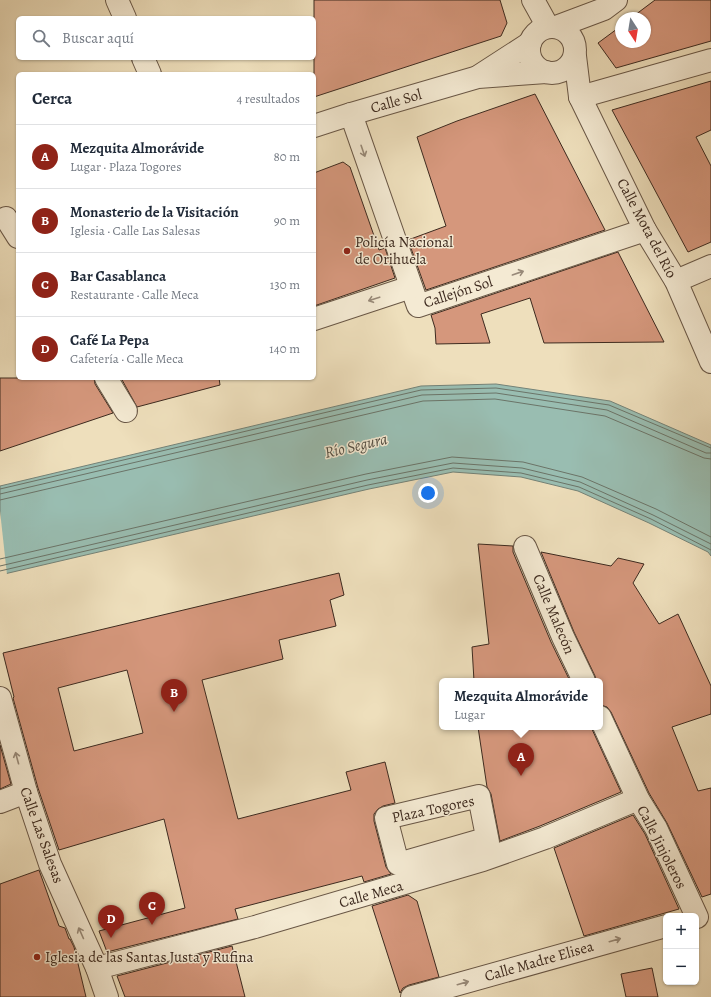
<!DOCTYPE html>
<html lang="es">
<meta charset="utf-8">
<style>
:root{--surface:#fff;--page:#f2f2f3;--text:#1f2937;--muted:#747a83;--line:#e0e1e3;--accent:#8f2418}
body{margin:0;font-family:Alegreya,serif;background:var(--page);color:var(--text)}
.controls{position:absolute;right:12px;bottom:12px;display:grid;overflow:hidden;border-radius:6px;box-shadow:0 1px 3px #0004}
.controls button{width:36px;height:36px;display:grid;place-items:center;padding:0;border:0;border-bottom:1px solid var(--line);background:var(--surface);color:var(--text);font:20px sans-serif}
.compass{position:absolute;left:615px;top:12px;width:36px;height:36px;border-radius:50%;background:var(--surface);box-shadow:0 1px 3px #0004;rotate:168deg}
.you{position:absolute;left:428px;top:493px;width:14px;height:14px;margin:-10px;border:3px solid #fff;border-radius:50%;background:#1a73e8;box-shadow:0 0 0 6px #1a73e833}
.badge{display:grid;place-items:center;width:26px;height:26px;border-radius:50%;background:var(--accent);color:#fff;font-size:13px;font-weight:700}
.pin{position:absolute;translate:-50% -33px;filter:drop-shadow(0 1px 2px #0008)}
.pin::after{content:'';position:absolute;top:21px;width:14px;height:12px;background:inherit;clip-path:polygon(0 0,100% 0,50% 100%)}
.popup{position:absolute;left:439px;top:678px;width:164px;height:52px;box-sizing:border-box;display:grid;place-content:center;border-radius:6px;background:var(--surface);filter:drop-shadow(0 1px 3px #0005);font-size:13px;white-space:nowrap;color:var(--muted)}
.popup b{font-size:15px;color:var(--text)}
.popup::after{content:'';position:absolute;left:50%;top:100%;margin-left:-8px;border:8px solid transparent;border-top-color:var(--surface)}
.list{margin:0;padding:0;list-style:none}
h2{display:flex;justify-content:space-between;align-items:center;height:52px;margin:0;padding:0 16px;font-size:17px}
h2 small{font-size:13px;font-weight:400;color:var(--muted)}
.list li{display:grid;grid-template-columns:26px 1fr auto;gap:12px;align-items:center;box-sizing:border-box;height:64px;padding:0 16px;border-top:1px solid var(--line)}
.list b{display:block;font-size:15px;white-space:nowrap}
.list p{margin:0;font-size:13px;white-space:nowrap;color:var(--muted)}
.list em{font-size:13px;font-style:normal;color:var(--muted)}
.icon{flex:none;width:22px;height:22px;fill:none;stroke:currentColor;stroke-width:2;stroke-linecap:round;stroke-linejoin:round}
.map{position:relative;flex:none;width:711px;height:997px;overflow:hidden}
.search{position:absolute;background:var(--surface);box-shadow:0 1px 3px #0004;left:16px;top:16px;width:300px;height:44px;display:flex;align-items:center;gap:10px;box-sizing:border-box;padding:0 14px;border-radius:6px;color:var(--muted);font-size:15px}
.panel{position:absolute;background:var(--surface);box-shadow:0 1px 3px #0004;left:16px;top:72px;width:300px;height:308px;border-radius:6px}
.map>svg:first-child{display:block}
</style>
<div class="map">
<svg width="711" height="997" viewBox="0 0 711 997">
<rect width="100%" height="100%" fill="#eedfbc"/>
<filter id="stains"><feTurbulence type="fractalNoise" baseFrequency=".005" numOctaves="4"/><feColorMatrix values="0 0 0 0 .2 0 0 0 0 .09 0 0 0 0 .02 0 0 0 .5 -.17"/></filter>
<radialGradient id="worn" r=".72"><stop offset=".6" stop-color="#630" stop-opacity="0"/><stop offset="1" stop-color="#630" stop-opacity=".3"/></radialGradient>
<polygon fill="#99bdb1" stroke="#748277" points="496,384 610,401 711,445 711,556 708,552 649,523 578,491 521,477 453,472 369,489 0,575 0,486 421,386"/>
<polygon fill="#eedfbc" points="0,511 7,575 0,577"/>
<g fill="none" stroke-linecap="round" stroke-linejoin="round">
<g stroke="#6b7468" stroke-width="1">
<polyline points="0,489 421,390 496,388 609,405 711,448"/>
<polyline points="0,494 422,395 496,393 607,410 706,453 711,453"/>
<polyline points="0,500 423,401 495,399 605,416 704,458 711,459"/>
<polyline points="0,559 366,474 452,457 523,462 582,477 656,509 711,537"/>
<polyline points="0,566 367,480 453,463 522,468 580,482 653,515 711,544"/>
<polyline points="0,571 368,485 453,468 521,473 579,487 651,519 711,550"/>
</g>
</g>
<g fill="#d5977c" stroke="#3d2a1f" fill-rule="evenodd">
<polygon points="314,0 500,0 507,23 501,36 314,97"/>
<polygon points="655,0 711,0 711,41 616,68 598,43 621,26 621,42 645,42 645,18 631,18"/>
<polygon points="711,81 711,130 696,137 711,166 711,242 688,252 612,110"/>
<polygon points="535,94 605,230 426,290 408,240 446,226 417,137 457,121"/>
<polygon points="343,162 350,167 379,250 385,248 395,278 314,306 314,173"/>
<polygon points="618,252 664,342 544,343 530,298 481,314 490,343 436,344 435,328 431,315"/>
<polygon points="0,378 94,378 95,384 113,413 0,451"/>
<polygon points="121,378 219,378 220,385 137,407"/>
<polygon points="478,544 513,546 513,552 551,642 570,681 474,681 472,647 489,644"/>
<polygon points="541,552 611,566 618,558 644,564 633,583 650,610 659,624 678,614 711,686 711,714 672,727 698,791 711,788 711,894 702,897 667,823 649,793 611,712 607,707 600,705 600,681 596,681 595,676 574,632"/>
<path d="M 339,573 L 344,595 L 330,600 L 336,626 L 279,640 L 283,659 L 202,680 L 238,819 L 351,790 L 346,772 L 385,762 L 395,803 L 383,806 L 378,809 L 374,814 L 374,821 L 386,867 L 391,874 L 364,882 L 362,876 L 235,909 L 238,919 L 107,952 L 99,931 L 185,908 L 164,819 L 59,850 L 38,788 L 13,698 L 14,697 L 3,653 ZM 127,670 L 143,733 L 74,751 L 58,688 Z"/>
<polygon points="478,727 591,727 621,792 540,826 500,841 491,794 487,787"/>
<polygon points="0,745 11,784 0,789"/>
<polygon points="633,815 645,834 679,909 584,936 554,848"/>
<polygon points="39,870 59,926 65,928 69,939 70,939 74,947 86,997 0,997 0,884"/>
<polygon points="408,895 417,901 439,977 409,985 403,988 400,993 372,906"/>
<polygon points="232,946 245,997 125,997 117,976"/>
<polygon points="652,968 658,997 626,997 621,974"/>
</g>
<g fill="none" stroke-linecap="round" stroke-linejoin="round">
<g stroke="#695746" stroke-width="24">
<g id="minor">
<polyline points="117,0 125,18"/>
<polyline points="533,0 548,27"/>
<circle cx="552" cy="50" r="23"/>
<polyline points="556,27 604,9 616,0"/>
<polyline points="575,56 580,97 645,230 676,281 711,362"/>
<polyline points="143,58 150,74"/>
<polyline points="479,76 530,43"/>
<polyline points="580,97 711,60"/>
<polyline points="351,114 418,306 645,230"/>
<polyline points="314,126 351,114 478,77 546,72"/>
<polyline points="6,218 18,237"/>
<polyline points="676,281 711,266"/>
<polyline points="314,319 411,287"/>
<polyline points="106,378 126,411"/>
<polyline points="525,547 563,637 584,681"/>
<polyline points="0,698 26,792 50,864 97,968 107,997"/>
<polyline points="600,717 638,799 656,828 697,917"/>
<polygon points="479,796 488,842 478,841 398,864 386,818"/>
<polyline points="0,802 26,792"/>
<polyline points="97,968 255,927 483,860 545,838 638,799"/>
<polyline points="412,997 666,926"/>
</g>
</g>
<use href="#minor" stroke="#f4ead3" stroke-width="22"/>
</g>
<defs><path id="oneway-shaft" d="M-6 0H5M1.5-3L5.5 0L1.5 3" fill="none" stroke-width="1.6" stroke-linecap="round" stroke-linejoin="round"/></defs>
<g stroke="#988a79">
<use href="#oneway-shaft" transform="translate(363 151) rotate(71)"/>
<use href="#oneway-shaft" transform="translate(518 273) rotate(-19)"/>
<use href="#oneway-shaft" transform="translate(374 299) rotate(162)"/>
<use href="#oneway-shaft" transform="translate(17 758) rotate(-105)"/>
<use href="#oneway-shaft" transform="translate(81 933) rotate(-114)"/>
<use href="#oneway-shaft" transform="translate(615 940) rotate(-16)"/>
<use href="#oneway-shaft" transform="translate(463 983) rotate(-16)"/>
</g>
<g fill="#8f2418" stroke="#f4ead3" stroke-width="1.5">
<circle cx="347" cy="251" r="4"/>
<circle cx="37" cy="957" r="4"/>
</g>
<g text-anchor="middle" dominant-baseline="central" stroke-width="3" stroke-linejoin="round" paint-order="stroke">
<g font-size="15" fill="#3d2a1f" stroke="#f4ead3">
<text transform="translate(396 101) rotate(-16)">Calle Sol</text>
<text transform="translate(647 228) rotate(62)">Calle Mota del Río</text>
<text transform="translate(458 292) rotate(-18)">Callejón Sol</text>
<text transform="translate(554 614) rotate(67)">Calle Malecón</text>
<text transform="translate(433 809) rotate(-12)">Plaza Togores</text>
<text transform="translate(42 835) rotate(70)">Calle Las Salesas</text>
<text transform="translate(662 847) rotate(63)">Calle Jinjoleros</text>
<text transform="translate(371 894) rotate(-16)">Calle Meca</text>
<text transform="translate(539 961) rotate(-16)">Calle Madre Elisea</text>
</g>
<g font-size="15" fill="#3d2a1f" stroke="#f4ead3" text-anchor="start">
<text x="355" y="242">Policía Nacional<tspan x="355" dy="17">de Orihuela</tspan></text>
<text x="45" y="957">Iglesia de las Santas Justa y Rufina</text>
</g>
<g font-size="16" font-style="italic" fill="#544f44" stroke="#f4ead3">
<text transform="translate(356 446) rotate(-13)">Río Segura</text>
</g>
</g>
<rect width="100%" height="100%" filter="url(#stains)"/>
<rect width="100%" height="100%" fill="url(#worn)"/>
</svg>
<div class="controls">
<button>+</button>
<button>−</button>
</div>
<svg class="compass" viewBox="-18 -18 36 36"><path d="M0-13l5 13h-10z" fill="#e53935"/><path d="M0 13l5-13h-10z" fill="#747a83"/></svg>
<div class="you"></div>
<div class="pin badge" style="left:521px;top:776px">A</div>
<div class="popup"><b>Mezquita Almorávide</b>Lugar</div>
<div class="pin badge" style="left:174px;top:712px">B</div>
<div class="pin badge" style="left:152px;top:925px">C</div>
<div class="pin badge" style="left:111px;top:938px">D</div>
<div class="search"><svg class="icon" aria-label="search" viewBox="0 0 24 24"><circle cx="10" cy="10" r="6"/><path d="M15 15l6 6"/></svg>Buscar aquí</div>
<section class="panel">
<h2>Cerca<small>4 resultados</small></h2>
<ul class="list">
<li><span class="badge">A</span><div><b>Mezquita Almorávide</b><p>Lugar · Plaza Togores</p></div><em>80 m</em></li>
<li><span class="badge">B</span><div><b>Monasterio de la Visitación</b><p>Iglesia · Calle Las Salesas</p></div><em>90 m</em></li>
<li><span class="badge">C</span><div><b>Bar Casablanca</b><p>Restaurante · Calle Meca</p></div><em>130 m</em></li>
<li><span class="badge">D</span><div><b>Café La Pepa</b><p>Cafetería · Calle Meca</p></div><em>140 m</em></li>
</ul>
</section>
</div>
